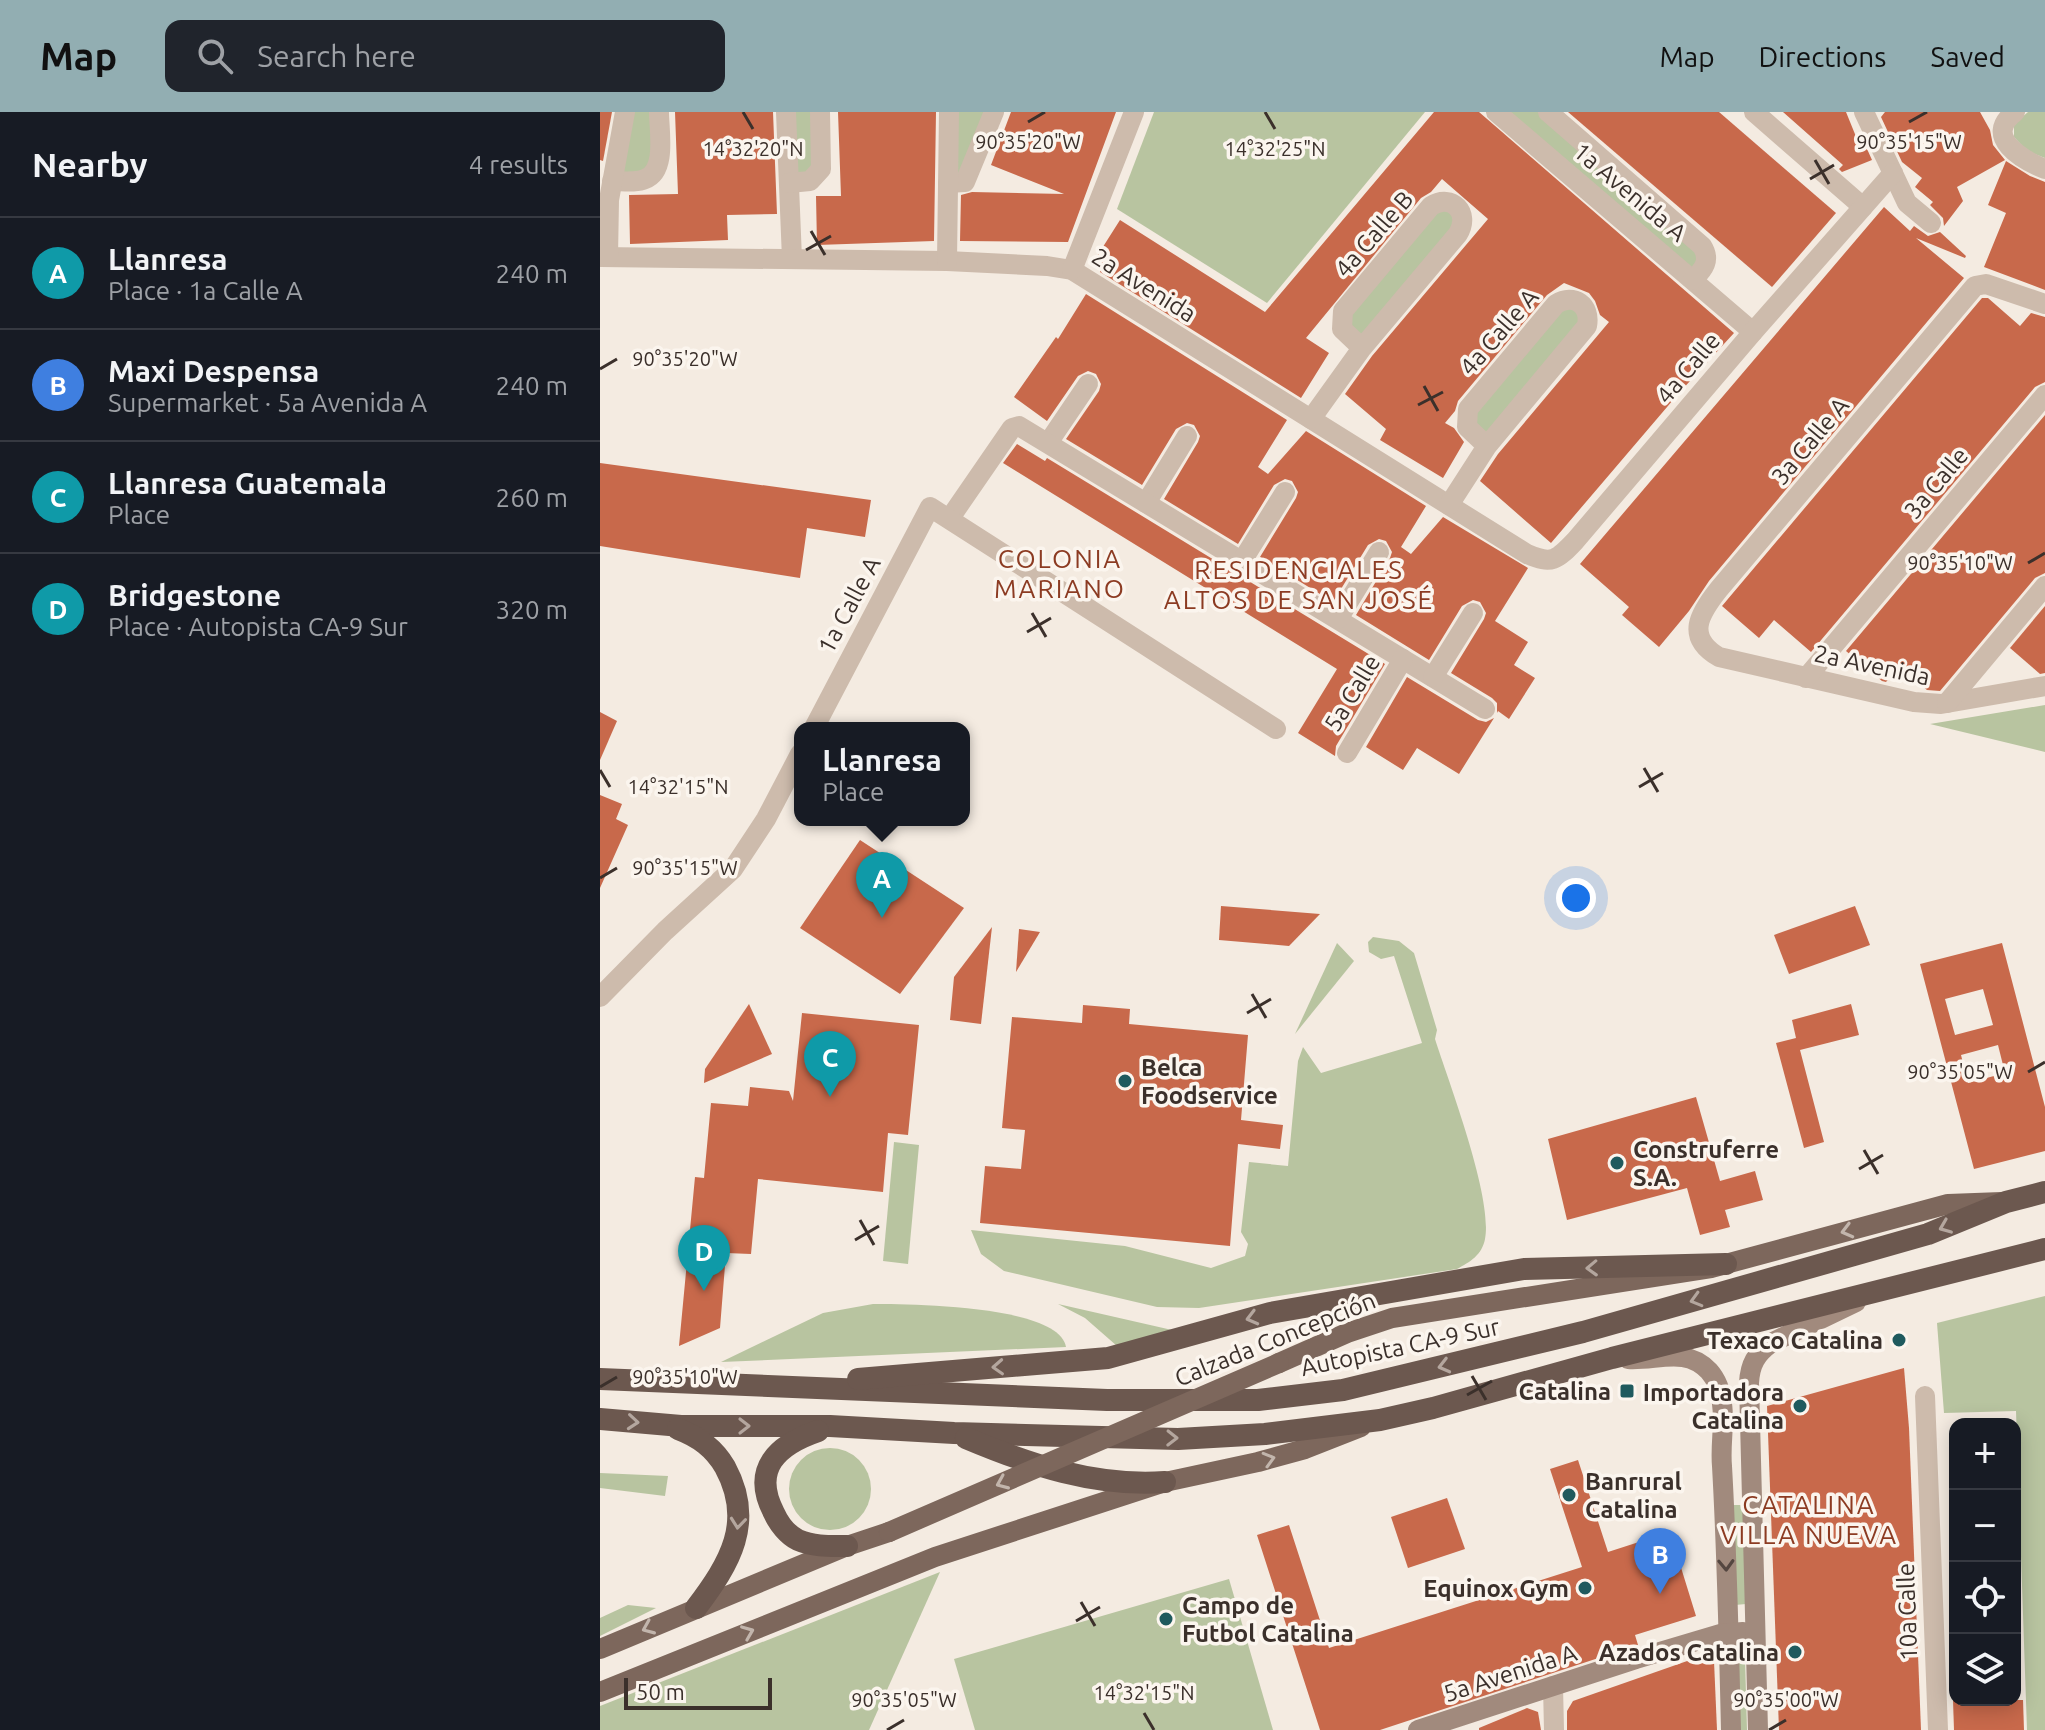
<!DOCTYPE html>
<meta charset="utf-8">
<style>
:root{--surface:#171b24;--page:#20242c;--text:#f1f3f6;--muted:#9ea1a6;--line:#363941;--accent:#92aeb2}
body{margin:0;font-family:Ubuntu,sans-serif;background:var(--page);color:var(--text)}
.controls{position:absolute;right:24px;bottom:24px;display:grid;overflow:hidden;border-radius:16px;box-shadow:0 4px 20px #0003}
.controls button{width:72px;height:72px;display:grid;place-items:center;padding:0;border:0;border-bottom:2px solid var(--line);background:var(--surface);color:var(--text);font:40px sans-serif}
.scale{position:absolute;left:24px;bottom:20px;width:148px;box-sizing:border-box;padding-left:8px;border:4px solid #3b302b;border-top:0;font-size:22px;line-height:28px;white-space:nowrap;color:#3b302b;-webkit-text-stroke:6px #fbf5ee;paint-order:stroke}
.you{position:absolute;left:976px;top:786px;width:28px;height:28px;margin:-20px;border:6px solid #fff;border-radius:50%;background:#1a73e8;box-shadow:0 0 0 12px #1a73e833}
.badge{display:grid;place-items:center;width:52px;height:52px;border-radius:50%;background:var(--accent);color:#fff;font-size:26px;font-weight:700}
.pin{position:absolute;translate:-50% -66px;filter:drop-shadow(0 2px 4px #0008)}
.pin::after{content:'';position:absolute;top:42px;width:28px;height:24px;background:inherit;clip-path:polygon(0 0,100% 0,50% 100%)}
.popup{position:absolute;left:194px;top:610px;width:176px;height:104px;box-sizing:border-box;display:grid;place-content:center;border-radius:16px;background:var(--surface);filter:drop-shadow(0 2px 6px #0005);font-size:26px;white-space:nowrap;color:var(--muted)}
.popup b{font-size:30px;color:var(--text)}
.popup::after{content:'';position:absolute;left:50%;top:100%;margin-left:-16px;border:16px solid transparent;border-top-color:var(--surface)}
.list{margin:0;padding:0;list-style:none}
h2{display:flex;justify-content:space-between;align-items:center;height:104px;margin:0;padding:0 32px;font-size:34px}
h2 small{font-size:26px;font-weight:400;color:var(--muted)}
.list li{display:grid;grid-template-columns:52px 1fr auto;gap:24px;align-items:center;box-sizing:border-box;height:112px;padding:0 32px;border-top:2px solid var(--line)}
.list b{display:block;font-size:30px;white-space:nowrap}
.list p{margin:0;font-size:26px;white-space:nowrap;color:var(--muted)}
.list em{font-size:26px;font-style:normal;color:var(--muted)}
.icon{flex:none;width:44px;height:44px;fill:none;stroke:currentColor;stroke-width:2;stroke-linecap:round;stroke-linejoin:round}
.map{position:relative;flex:none;width:1445px;height:1618px;overflow:hidden}
header{display:flex;align-items:center;gap:48px;box-sizing:border-box;height:112px;padding:0 40px;background:var(--accent);color:#111}
header strong{font-size:38px}
nav{display:flex;gap:44px;margin-inline-start:auto;font-size:28px}
.search{width:560px;height:72px;background:var(--page);display:flex;align-items:center;gap:20px;box-sizing:border-box;padding:0 28px;border-radius:16px;color:var(--muted);font-size:30px}
main{display:flex}
aside{flex:1;background:var(--surface)}
.map>svg:first-child{display:block}
</style>
<header>
<strong>Map</strong>
<div class="search"><svg class="icon" aria-label="search" viewBox="0 0 24 24"><circle cx="10" cy="10" r="6"/><path d="M15 15l6 6"/></svg>Search here</div>
<nav><a>Map</a><a>Directions</a><a>Saved</a></nav>
</header>
<main>
<aside>
<h2>Nearby<small>4 results</small></h2>
<ul class="list">
<li><span class="badge" style="background:#0f9aa8">A</span><div><b>Llanresa</b><p>Place · 1a Calle A</p></div><em>240 m</em></li>
<li><span class="badge" style="background:#3f7fe0">B</span><div><b>Maxi Despensa</b><p>Supermarket · 5a Avenida A</p></div><em>240 m</em></li>
<li><span class="badge" style="background:#0f9aa8">C</span><div><b>Llanresa Guatemala</b><p>Place</p></div><em>260 m</em></li>
<li><span class="badge" style="background:#0f9aa8">D</span><div><b>Bridgestone</b><p>Place · Autopista CA-9 Sur</p></div><em>320 m</em></li>
</ul>
</aside>
<div class="map">
<svg width="1445" height="1618" viewBox="0 0 1445 1618">
<rect width="100%" height="100%" fill="#f4ebe1"/>
<g fill="#b8c4a0">
<polygon points="25,0 59,0 57,55 12,69"/>
<polygon points="186,0 220,0 221,57 189,71"/>
<polygon points="349,0 394,0 365,70 348,71"/>
<polygon points="554,0 825,0 667,191 517,97"/>
<polygon points="896,0 948,0 1102,134 1093,168"/>
<polygon points="1428,0 1445,0 1445,46 1427,39 1414,25 1414,12"/>
<polygon points="831,94 863,102 762,236 743,199"/>
<polygon points="956,192 988,200 887,334 868,297"/>
<polygon points="1445,593 1445,640 1330,612"/>
<path d="M 773,825 L 799,829 L 814,841 L 837,918 L 835,927 C 849,971 893,1085 885,1127 C 882,1143 870,1150 857,1157 L 599,1196 L 557,1195 L 404,1159 L 381,1142 L 371,1118 L 525,1134 L 611,1156 L 645,1144 L 648,1132 L 641,1120 L 649,1050 L 688,1054 L 698,949 L 703,935 L 721,961 L 822,931 L 794,844 L 781,847 L 769,840 L 768,830 Z"/>
<polygon points="737,831 754,849 695,922"/>
<polygon points="294,1030 319,1033 308,1152 283,1149"/>
<polygon points="1445,1184 1445,1618 1427,1618 1416,1299 1344,1301 1337,1211"/>
<path d="M 273,1192 C 309,1192 459,1193 466,1235 L 121,1250 L 223,1201 Z"/>
<polygon points="458,1192 572,1218 517,1234 485,1206"/>
<circle cx="230" cy="1377" r="41"/>
<polygon points="0,1361 68,1364 65,1384 0,1376"/>
<polygon points="1131,1393 1143,1393 1146,1492 1135,1493"/>
<polygon points="340,1460 269,1618 0,1618 0,1594"/>
<polygon points="629,1467 673,1618 375,1618 354,1547"/>
<polygon points="28,1493 56,1496 0,1524 0,1506"/>
<polygon points="1136,1546 1145,1546 1147,1618 1139,1618"/>
</g>
<g fill="#c8694b" fill-rule="evenodd">
<polygon points="0,0 12,0 3,49 0,48"/>
<polygon points="75,0 173,0 177,102 127,103 128,128 30,132 29,83 78,82"/>
<polygon points="238,0 336,0 334,129 217,133 216,84 241,84"/>
<polygon points="411,0 516,0 468,130 360,129 361,83 372,80 464,82 391,53"/>
<polygon points="834,0 879,0 1134,221 1079,281 951,431 880,369 898,342 1009,210 1000,203 995,189 989,181 964,171 947,183 858,289 855,299 845,311 854,316 864,330 843,366 780,328 786,317 745,282 772,244 888,107 842,67 831,80 821,86 706,226 729,241 701,286 500,160 503,155 494,149 520,108 665,200"/>
<polygon points="968,0 1119,0 1236,101 1172,175"/>
<polygon points="1183,0 1246,0 1259,32 1263,28 1272,48 1242,60 1239,57 1243,53"/>
<polygon points="1285,0 1380,0 1390,18 1393,33 1405,48 1357,75 1363,89 1344,114 1343,106 1330,93 1333,90 1315,75 1322,66 1302,50 1281,5"/>
<polygon points="1406,49 1430,64 1445,70 1445,178 1384,155 1406,101 1388,93"/>
<polygon points="1284,95 1310,119 1314,114 1328,124 1340,120 1366,144 1365,146 1316,126 1364,166 1109,469 1089,499 1059,535 1022,503 1029,495 980,452"/>
<polygon points="486,182 687,308 658,355 668,362 706,319 826,394 801,435 811,442 843,405 928,456 895,509 928,530 914,553 935,566 909,607 898,599 897,601 897,591 892,586 851,561 884,507 886,501 880,490 873,488 862,494 829,548 756,503 790,446 792,440 786,429 779,427 768,433 733,490 660,445 696,386 698,380 692,369 685,367 674,373 638,432 564,387 598,330 600,324 594,313 587,311 576,317 542,373 466,327 499,279 501,272 496,262 488,259 478,264 447,309 414,285 456,225 458,227"/>
<polygon points="1382,186 1388,186 1420,214 1431,201 1445,205 1445,270 1435,275 1211,540 1174,508 1159,526 1122,494"/>
<polygon points="1445,303 1445,461 1435,466 1340,579 1327,578 1299,554 1286,570 1282,569 1246,539"/>
<polygon points="417,332 445,349 447,346 785,552 736,634 735,644 698,621 737,557 403,351"/>
<polygon points="0,351 271,388 265,425 207,416 200,466 0,434"/>
<polygon points="1445,494 1445,561 1440,562 1410,536"/>
<polygon points="807,565 878,608 886,610 894,606 859,662 817,636 803,658 766,635"/>
<polygon points="0,600 17,609 0,648"/>
<polygon points="0,683 22,692 16,707 28,713 0,776"/>
<polygon points="260,728 364,796 300,882 200,816"/>
<polygon points="621,794 720,802 689,834 619,828"/>
<polygon points="1255,794 1270,833 1189,862 1174,823"/>
<polygon points="392,815 381,912 350,908 354,865"/>
<polygon points="419,817 440,820 416,860"/>
<path d="M 1402,831 L 1445,995 L 1445,1039 L 1374,1057 L 1320,852 ZM 1383,877 L 1393,913 L 1355,923 L 1345,887 ZM 1398,933 L 1405,961 L 1368,971 L 1361,943 Z"/>
<polygon points="149,892 172,942 104,971 105,957"/>
<polygon points="1251,892 1259,923 1200,938 1224,1030 1204,1036 1176,931 1196,926 1192,908"/>
<polygon points="483,893 530,897 529,912 648,923 641,1008 683,1013 680,1037 638,1032 630,1134 380,1111 385,1054 421,1057 425,1018 402,1016 412,905 482,911"/>
<polygon points="202,901 319,913 308,1023 288,1021 283,1080 158,1067 151,1142 126,1141 120,1216 79,1234 95,1065 104,1066 111,991 148,994 150,975 189,979 193,989"/>
<polygon points="1096,985 1120,1069 1155,1059 1163,1088 1125,1098 1130,1115 1100,1123 1087,1076 967,1108 948,1027"/>
<polygon points="1304,1256 1309,1316 1321,1618 1179,1618 1167,1294"/>
<polygon points="978,1348 1008,1440 1070,1420 1096,1504 1035,1523 1038,1533 780,1618 720,1618 657,1423 689,1413 729,1536 982,1455 950,1357"/>
<polygon points="847,1386 865,1437 808,1456 791,1405"/>
<polygon points="1110,1541 1114,1549 1117,1618 967,1618 967,1599 973,1589"/>
<polygon points="1353,1588 1423,1588 1424,1618 1354,1618"/>
<polygon points="927,1596 938,1600 941,1618 879,1618 879,1616"/>
</g>
<g fill="none" stroke-linecap="round" stroke-linejoin="round">
<g stroke="#cdbbac" stroke-width="20">
<polyline points="186,0 192,147"/>
<polyline points="896,0 1153,220"/>
<path d="M 948,0 L 1102,134 C 1111,148 1104,157 1093,168"/>
<polyline points="1154,0 1263,95"/>
<polyline points="1264,0 1307,91 1331,111"/>
<path d="M 1415,0 C 1382,25 1423,48 1445,57"/>
<path d="M 12,69 C 23,69 36,71 45,67 C 67,59 59,19 59,0"/>
<polyline points="189,71 210,69 221,57 220,0"/>
<polyline points="348,71 365,70 394,0"/>
<path d="M 0,145 L 347,149 L 447,154 L 472,158 L 927,442 C 952,453 957,448 975,429 L 1153,220 L 1293,61"/>
<polyline points="8,145 9,88 25,0"/>
<polyline points="347,149 349,0"/>
<polyline points="472,158 534,0"/>
<path d="M 1445,192 L 1386,172 L 1375,174 L 1119,477 C 1099,502 1085,525 1119,545 L 1314,590 L 1341,592 L 1445,574"/>
<path d="M 711,307 L 762,236 L 858,122 C 871,101 852,81 831,94 L 743,199 L 742,217 L 762,236"/>
<polyline points="448,331 488,272"/>
<polyline points="546,391 587,324"/>
<path d="M 849,393 L 887,334 L 987,214 C 991,193 974,181 956,192 L 868,297 L 867,315 L 887,334"/>
<polyline points="350,406 412,316 419,314 885,597"/>
<polyline points="642,449 685,380"/>
<polyline points="738,507 779,440"/>
<polyline points="833,565 873,501"/>
<polyline points="1206,566 1445,283"/>
<polyline points="1347,591 1445,474"/>
<polyline points="214,616 330,395 676,617"/>
<polyline points="747,641 803,547"/>
<polyline points="0,885 65,819 133,757 166,707 200,642"/>
<polyline points="1325,1284 1338,1618"/>
<polyline points="953,1574 954,1618"/>
</g>
<g stroke="#a18a7d" stroke-width="20">
<path d="M 1028,1247 C 1057,1249 1086,1234 1109,1259 C 1117,1268 1121,1280 1122,1292 C 1125,1312 1120,1333 1122,1354 C 1127,1442 1129,1530 1131,1618"/>
<polyline points="818,1618 1036,1547 1120,1522 1143,1520"/>
<path d="M 1158,1618 L 1149,1271 C 1150,1252 1156,1242 1171,1231 L 1256,1190"/>
</g>
<g stroke="#7d675c" stroke-width="20">
<polyline points="679,1251 747,1221 792,1206 1111,1156 1348,1092 1402,1090"/>
<polyline points="0,1537 247,1434 289,1420"/>
<polyline points="0,1580 335,1445 565,1370 658,1350 705,1337 761,1315"/>
</g>
<g stroke="#6c584f" stroke-width="22">
<polyline points="0,1267 507,1288 658,1288 743,1278 983,1220 1328,1122 1406,1090 1445,1080"/>
<polyline points="258,1267 508,1246 670,1201 924,1157 1126,1152"/>
<polyline points="0,1307 81,1314 230,1314 354,1321 578,1327 665,1322 780,1308 833,1296 1012,1246 1445,1137"/>
<path d="M 78,1317 C 99,1325 114,1336 125,1355 C 155,1410 130,1451 96,1496"/>
<path d="M 218,1319 C 177,1333 151,1357 174,1401 C 179,1412 188,1423 198,1428 C 214,1435 231,1434 247,1434"/>
<path d="M 366,1326 C 430,1353 495,1375 565,1370"/>
</g>
<polyline stroke="#7d675c" stroke-width="20" points="289,1420 679,1251"/>
</g>
<defs><path id="oneway-chevron" d="M-2-3.5L2.5 0L-2 3.5" fill="none" stroke-width="1.6" stroke-linecap="round" stroke-linejoin="round" transform="scale(2)"/></defs>
<g stroke="#b4a69e">
<use href="#oneway-chevron" transform="translate(1345 1115) rotate(158)"/>
<use href="#oneway-chevron" transform="translate(992 1156) rotate(178)"/>
<use href="#oneway-chevron" transform="translate(1096 1188) rotate(164)"/>
<use href="#oneway-chevron" transform="translate(652 1206) rotate(165)"/>
<use href="#oneway-chevron" transform="translate(844 1254) rotate(166)"/>
<use href="#oneway-chevron" transform="translate(398 1255) rotate(177)"/>
<use href="#oneway-chevron" transform="translate(33 1310) rotate(5)"/>
<use href="#oneway-chevron" transform="translate(144 1314)"/>
<use href="#oneway-chevron" transform="translate(572 1326) rotate(1)"/>
<use href="#oneway-chevron" transform="translate(138 1411) rotate(96)"/>
</g>
<g stroke="#c2b5ac">
<use href="#oneway-chevron" transform="translate(1247 1119) rotate(165)"/>
<use href="#oneway-chevron" transform="translate(669 1347) rotate(-16)"/>
<use href="#oneway-chevron" transform="translate(402 1371) rotate(157)"/>
<use href="#oneway-chevron" transform="translate(48 1516) rotate(157)"/>
<use href="#oneway-chevron" transform="translate(148 1520) rotate(-22)"/>
</g>
<use stroke="#544640" href="#oneway-chevron" transform="translate(1126 1453) rotate(88)"/>
<path fill="none" stroke="#3b302b" stroke-width="3" d="M 143,0 L 153,17M 665,0 L 675,17M 428,10 L 445,0M 1309,10 L 1327,0M 1215,48 L 1229,72M 1210,67 L 1234,53M 211,119 L 225,143M 206,138 L 231,124M 0,257 L 17,247M 824,274 L 838,299M 818,293 L 843,280M 1428,451 L 1445,441M 432,501 L 446,525M 427,520 L 451,506M 1044,656 L 1058,680M 0,658 L 10,675M 1039,675 L 1063,661M 0,766 L 17,756M 652,882 L 666,906M 647,901 L 671,887M 1428,960 L 1445,950M 1264,1038 L 1278,1062M 1259,1057 L 1283,1043M 260,1108 L 274,1133M 255,1128 L 279,1114M 872,1264 L 886,1288M 0,1275 L 17,1265M 867,1283 L 892,1269M 481,1490 L 495,1514M 476,1509 L 500,1495M 544,1601 L 554,1618M 287,1618 L 304,1608M 1169,1618 L 1186,1608"/>
<g fill="#1f5a5e" stroke="#fbf5ee" stroke-width="3">
<circle cx="525" cy="969" r="8"/>
<circle cx="1017" cy="1051" r="8"/>
<circle cx="1299" cy="1228" r="8"/>
<rect x="1019" y="1271" width="16" height="16" rx="4"/>
<circle cx="1200" cy="1294" r="8"/>
<circle cx="969" cy="1383" r="8"/>
<circle cx="985" cy="1476" r="8"/>
<circle cx="566" cy="1507" r="8"/>
<circle cx="1195" cy="1540" r="8"/>
</g>
<g text-anchor="middle" dominant-baseline="central" stroke-width="7" stroke-linejoin="round" paint-order="stroke">
<g font-size="24" fill="#3b302b" stroke="#fbf5ee">
<text transform="translate(1030 80) rotate(40)">1a Avenida A</text>
<text transform="translate(774 122) rotate(-49)">4a Calle B</text>
<text transform="translate(544 173) rotate(32)">2a Avenida</text>
<text transform="translate(899 220) rotate(-49)">4a Calle A</text>
<text transform="translate(1088 256) rotate(-50)">4a Calle</text>
<text transform="translate(1210 329) rotate(-50)">3a Calle A</text>
<text transform="translate(1336 371) rotate(-50)">3a Calle</text>
<text transform="translate(249 493) rotate(-62)">1a Calle A</text>
<text transform="translate(1272 553) rotate(12)">2a Avenida</text>
<text transform="translate(752 581) rotate(-59)">5a Calle</text>
<text transform="translate(675 1227) rotate(-22)">Calzada Concepción</text>
<text transform="translate(800 1235) rotate(-12)">Autopista CA-9 Sur</text>
<text transform="translate(1307 1500) rotate(-92)">10a Calle</text>
<text transform="translate(910 1561) rotate(-18)">5a Avenida A</text>
</g>
<g font-size="24" font-weight="bold" fill="#3b302b" stroke="#fbf5ee" text-anchor="end">
<text x="541" y="955" text-anchor="start">Belca<tspan x="541" dy="28">Foodservice</tspan></text>
<text x="1033" y="1037" text-anchor="start">Construferre<tspan x="1033" dy="28">S.A.</tspan></text>
<text x="1283" y="1228">Texaco Catalina</text>
<text x="1011" y="1279">Catalina</text>
<text x="1184" y="1280">Importadora<tspan x="1184" dy="28">Catalina</tspan></text>
<text x="985" y="1369" text-anchor="start">Banrural<tspan x="985" dy="28">Catalina</tspan></text>
<text x="969" y="1476">Equinox Gym</text>
<text x="582" y="1493" text-anchor="start">Campo de<tspan x="582" dy="28">Futbol Catalina</tspan></text>
<text x="1179" y="1540">Azados Catalina</text>
</g>
<g font-size="26" letter-spacing="2" fill="#8c3b22" stroke="#fbf5ee">
<text x="460" y="446">COLONIA<tspan x="460" dy="30">MARIANO</tspan></text>
<text x="699" y="457">RESIDENCIALES<tspan x="699" dy="30">ALTOS DE SAN JOSÉ</tspan></text>
<text x="1209" y="1392">CATALINA<tspan x="1209" dy="30">VILLA NUEVA</tspan></text>
</g>
</g>
<g font-size="20" text-anchor="middle" fill="#3b302b" stroke="#fbf5ee" stroke-width="7" stroke-linejoin="round" paint-order="stroke">
<text x="428" y="37">90°35'20"W</text>
<text x="1309" y="37">90°35'15"W</text>
<text x="153" y="44">14°32'20"N</text>
<text x="675" y="44">14°32'25"N</text>
<text x="85" y="254">90°35'20"W</text>
<text x="1360" y="458">90°35'10"W</text>
<text x="78" y="682">14°32'15"N</text>
<text x="85" y="763">90°35'15"W</text>
<text x="1360" y="967">90°35'05"W</text>
<text x="85" y="1272">90°35'10"W</text>
<text x="544" y="1588">14°32'15"N</text>
<text x="304" y="1595">90°35'05"W</text>
<text x="1186" y="1595">90°35'00"W</text>
</g>
</svg>
<div class="controls">
<button>+</button>
<button>−</button>
<button><svg class="icon" aria-label="locate" viewBox="0 0 24 24"><circle cx="12" cy="12" r="6"/><path d="M12 2v4M12 18v4M2 12h4M18 12h4"/></svg></button>
<button><svg class="icon" aria-label="layers" viewBox="0 0 24 24"><path d="M12 4l9 5-9 5-9-5zM3 14l9 5 9-5"/></svg></button>
</div>
<div class="scale">50 m</div>
<div class="you"></div>
<div class="pin badge" style="left:282px;top:806px;background:#0f9aa8">A</div>
<div class="popup"><b>Llanresa</b>Place</div>
<div class="pin badge" style="left:1060px;top:1482px;background:#3f7fe0">B</div>
<div class="pin badge" style="left:230px;top:985px;background:#0f9aa8">C</div>
<div class="pin badge" style="left:104px;top:1179px;background:#0f9aa8">D</div>
</div>
</main>
